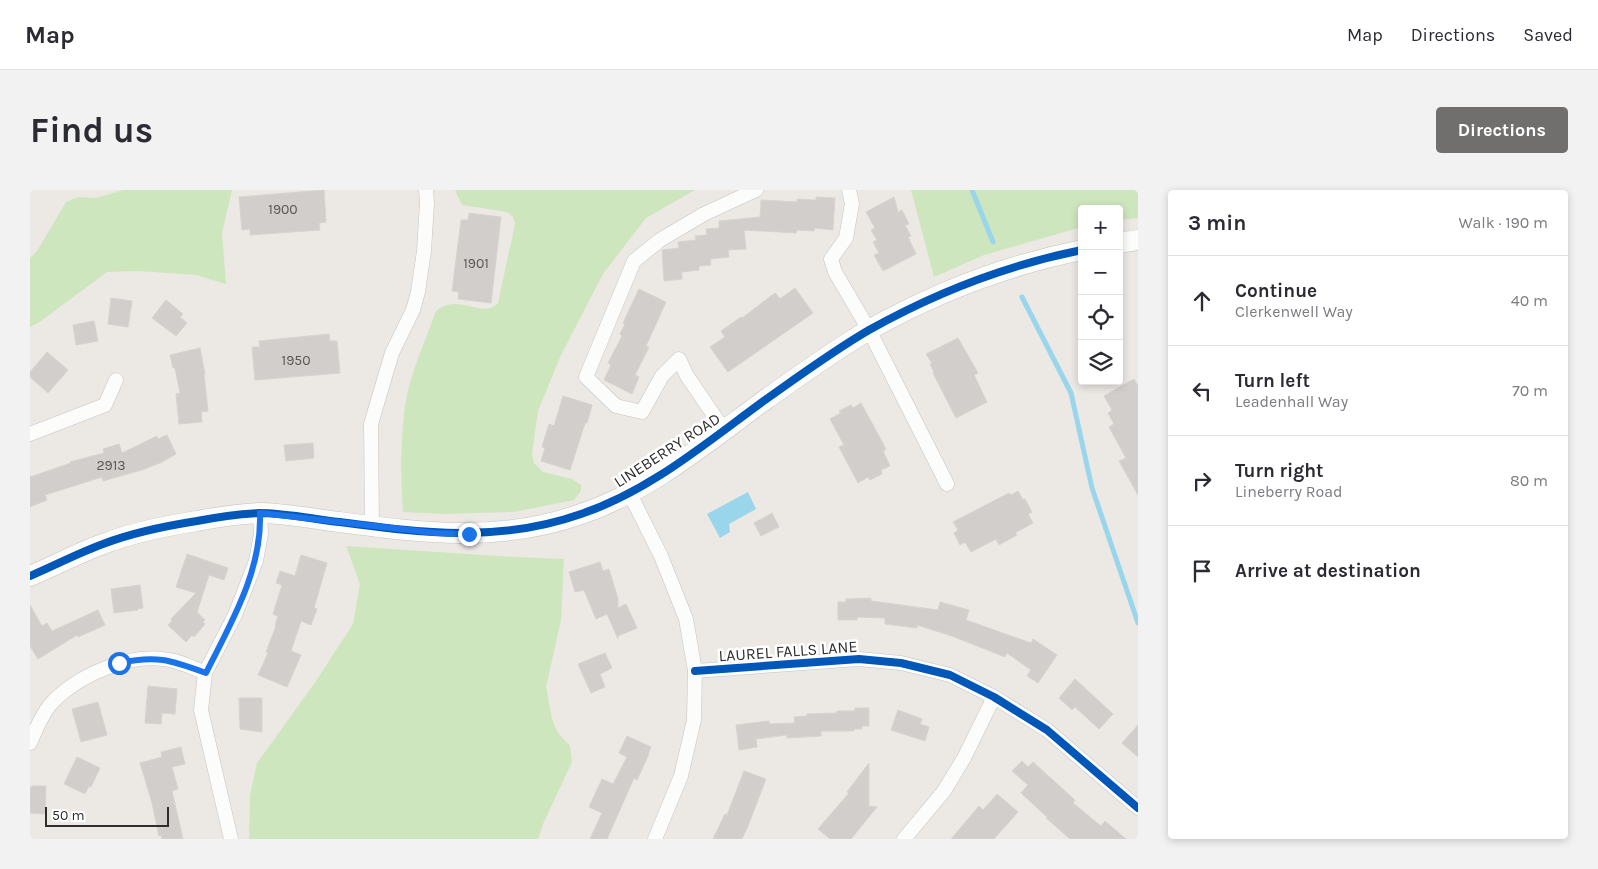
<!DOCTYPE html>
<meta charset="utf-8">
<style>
:root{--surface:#fff;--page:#f2f2f3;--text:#2b2b33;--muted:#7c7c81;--line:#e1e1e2;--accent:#706f6e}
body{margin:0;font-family:Karla,sans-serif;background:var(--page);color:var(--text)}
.controls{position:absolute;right:15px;top:15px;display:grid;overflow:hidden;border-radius:5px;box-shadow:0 2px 8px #0003}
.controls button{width:45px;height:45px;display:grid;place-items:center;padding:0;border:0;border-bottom:1px solid var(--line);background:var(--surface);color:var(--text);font:25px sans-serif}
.scale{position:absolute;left:15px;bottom:12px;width:124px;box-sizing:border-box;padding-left:5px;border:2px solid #2e2e2e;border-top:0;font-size:14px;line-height:18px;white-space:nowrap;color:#2e2e2e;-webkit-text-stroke:4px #fff;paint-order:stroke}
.stop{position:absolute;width:15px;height:15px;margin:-11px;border:4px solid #1a73e8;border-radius:50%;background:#fff}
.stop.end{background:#1a73e8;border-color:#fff;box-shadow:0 1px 5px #0008}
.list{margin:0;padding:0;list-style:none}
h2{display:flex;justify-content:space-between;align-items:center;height:65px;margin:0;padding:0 20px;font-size:21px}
h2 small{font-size:16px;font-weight:400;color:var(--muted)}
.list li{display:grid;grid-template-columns:32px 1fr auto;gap:15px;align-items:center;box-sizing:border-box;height:90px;padding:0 20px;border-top:1px solid var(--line)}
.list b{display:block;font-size:19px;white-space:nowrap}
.list p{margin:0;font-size:16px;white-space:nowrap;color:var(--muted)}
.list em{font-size:16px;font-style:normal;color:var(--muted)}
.icon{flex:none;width:28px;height:28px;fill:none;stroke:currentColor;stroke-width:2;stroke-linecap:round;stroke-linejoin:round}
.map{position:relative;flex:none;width:1108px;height:649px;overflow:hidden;border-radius:5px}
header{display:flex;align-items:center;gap:30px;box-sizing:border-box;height:70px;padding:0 25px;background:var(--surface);border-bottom:1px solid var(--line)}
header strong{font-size:24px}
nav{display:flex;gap:28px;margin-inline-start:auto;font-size:18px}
.intro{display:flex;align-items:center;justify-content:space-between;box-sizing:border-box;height:120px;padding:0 30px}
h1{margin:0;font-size:35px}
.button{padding:12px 22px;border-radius:5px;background:var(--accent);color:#fff;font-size:18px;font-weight:700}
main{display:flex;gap:30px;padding:0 30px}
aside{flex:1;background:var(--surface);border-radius:5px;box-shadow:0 2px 8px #0003}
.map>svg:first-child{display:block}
</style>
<header>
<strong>Map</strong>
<nav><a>Map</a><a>Directions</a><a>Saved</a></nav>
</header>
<div class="intro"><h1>Find us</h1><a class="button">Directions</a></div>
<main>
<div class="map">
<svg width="1108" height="649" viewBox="0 0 1108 649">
<rect width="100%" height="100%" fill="#ece8e4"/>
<g fill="#cee6be">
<polygon points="93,0 202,0 192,43 196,94 166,85 109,81 77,82 11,131 0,137 0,68 7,61 36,12 48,7 67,8"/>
<path d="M 425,0 L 665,0 L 616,28 L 573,84 L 531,165 L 508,221 L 502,264 L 504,273 L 513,282 L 542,289 L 551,295 L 551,301 L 544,310 L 484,322 L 413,324 L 373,322 C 371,290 370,258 374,225 C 377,190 394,155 406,121 C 430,102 451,130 468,113 L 485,34 L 483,27 L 477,22 L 432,15 Z"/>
<polygon points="881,0 1108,0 1108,28 1089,30 1089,19 1052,19 1052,37 954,65 904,87"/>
<polygon points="316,356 485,367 534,369 531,430 516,497 522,529 528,543 540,556 542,572 513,634 508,649 219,649 220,605 227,573 284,494 323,434 330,394"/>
</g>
<polygon fill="#99d6ec" points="718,302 726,319 699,334 700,342 690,348 677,324"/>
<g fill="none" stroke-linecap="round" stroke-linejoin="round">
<g stroke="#99d6ec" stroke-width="5">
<polyline points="942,0 963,52"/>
<polyline points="992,107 1041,203 1062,298 1108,433"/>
</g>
</g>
<g fill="#d1cecb" stroke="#d7d4d0">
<polygon points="294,0 296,32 289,33 290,40 220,45 220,39 212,40 209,7"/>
<polygon points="786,7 805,8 803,40 785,38 784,41 767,40 766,43 714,40 716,59 698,60 699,67 680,69 681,75 669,76 669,80 652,82 652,89 634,91 632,60 649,58 648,52 666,50 665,46 677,45 676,39 689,38 689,31 730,27 731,10 767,12 767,9 786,10"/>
<polygon points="864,7 868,22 872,20 879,34 875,35 881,46 878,47 886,64 853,81 844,65 849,63 843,52 847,50 841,40 845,38 836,22"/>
<polygon points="439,23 471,27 461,113 428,109 429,102 422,101 431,30 438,30"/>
<polygon points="765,98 783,123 698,182 680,157 695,147 691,141 711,127 712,128 745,103 750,109"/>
<polygon points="609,99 636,112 616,156 619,157 605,185 609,187 602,204 574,190 581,175 578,173 592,146 590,144 595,134 593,133"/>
<polygon points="81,108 102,111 98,137 78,134"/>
<polygon points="136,110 153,124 150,127 157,133 146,146 122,128"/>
<polygon points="64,131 68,151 46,155 43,135"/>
<polygon points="299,144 300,151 307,151 310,183 225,190 222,157 230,157 229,151"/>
<polygon points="928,148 948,183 944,185 957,212 926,228 903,183 904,182 900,174 902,173 896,164"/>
<polygon points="170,158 175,184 174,185 178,221 171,222 172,232 149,234 146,204 150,203 145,178 143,178 140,165"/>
<polygon points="17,162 38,180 18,203 0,187 0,182"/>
<polygon points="1104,189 1108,196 1108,305 1089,271 1096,268 1079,237 1084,234 1078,223 1082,220 1074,206"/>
<polygon points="533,206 562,215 557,233 555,233 540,280 511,271 515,258 512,257 519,234 524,236"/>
<polygon points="831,213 856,259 853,261 860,276 851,280 852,284 840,290 838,287 828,293 809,257 814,255 800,229 811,223 809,221 821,215 823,218"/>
<polygon points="137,245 146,264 132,272 115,279 73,291 72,287 15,305 17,310 0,317 0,287 41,273 40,272 74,263 73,259 89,254 92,263 127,246 128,249"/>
<polygon points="283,253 284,268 256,271 254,255"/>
<polygon points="988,301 993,310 995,309 1002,322 998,324 1003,333 985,343 987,345 969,355 966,349 941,362 935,352 930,355 924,343 928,340 923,332 979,303 981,305"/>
<polygon points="742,323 749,337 731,346 724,333"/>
<polygon points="157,364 198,378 194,390 179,385 167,422 175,430 173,432 175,434 164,447 162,445 156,452 138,435 142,431 141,429 166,403 146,397"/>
<polygon points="271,365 297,373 284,418 287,419 281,435 271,431 261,461 271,465 257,497 228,485 238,463 236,462 246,436 245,435 248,426 243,424 252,395 246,393 250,381 265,386"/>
<polygon points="570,372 573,381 579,379 588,409 588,418 596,414 607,438 588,446 588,449 577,424 566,429 554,400 545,402 539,382"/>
<polygon points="110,395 113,418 108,419 108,420 84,423 81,399"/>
<polygon points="841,408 841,411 908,420 910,412 939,420 936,430 1001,453 1003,449 1027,465 1008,493 997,486 1001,480 977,463 975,467 922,446 887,435 887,438 855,434 855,428 827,427 827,430 808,430 808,412 816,412 816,409"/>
<polygon points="0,415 12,436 17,433 22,441 68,420 75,435 48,447 47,445 8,469 0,456"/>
<polygon points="575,463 582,478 570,484 575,497 561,503 548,474"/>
<polygon points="1045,489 1083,524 1069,539 1045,517 1042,520 1029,508"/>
<polygon points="118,496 147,499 145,524 132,523 131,534 115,533"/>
<polygon points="209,508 232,508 232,542 210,539"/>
<polygon points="68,512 77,545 51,552 42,519"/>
<polygon points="825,518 839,518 839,536 832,536 832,539 824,539 824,541 791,541 791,546 757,548 757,545 726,549 727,557 709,560 706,535 739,531 739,534 765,533 764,527 777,526 777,524 807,523 807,521 825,521"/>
<polygon points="868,520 892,529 890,534 899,537 895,551 861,540"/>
<polygon points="1108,535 1108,567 1092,553"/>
<polygon points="597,546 621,557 618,564 619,564 607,590 604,588 577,649 560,649 572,623 559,617 572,589 583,594 597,567 589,563"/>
<polygon points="151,557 155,574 142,577 148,599 142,601 153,649 132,649 131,645 129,646 122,613 110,573 132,567 131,562"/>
<polygon points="47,567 70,578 61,597 59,596 55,604 34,594"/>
<polygon points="992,571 998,577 1003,572 1045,610 1043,613 1071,636 1075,631 1096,649 1040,649 1016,628 1017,627 991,603 998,595 982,581"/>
<polygon points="839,573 839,616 847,617 821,649 800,649 788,639 819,603 817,602"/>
<polygon points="714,581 736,589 718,636 712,649 683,649 695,624 697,625"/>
<polygon points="2,596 16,596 15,624 0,623 0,598"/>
<polygon points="967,604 988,622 964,649 921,649 949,616 953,620"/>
</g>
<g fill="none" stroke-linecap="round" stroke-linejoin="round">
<g stroke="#c5c4c5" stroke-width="15">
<g id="street">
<polyline points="819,0 822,14 816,48 801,69 805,82 839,140 917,294"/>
<polyline points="694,240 657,186 649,169 632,186 612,222 586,216 556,187 604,71 630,50 674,24 726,0"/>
<polyline points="0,244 75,215 86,190"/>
<polyline points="600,304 631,366 656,429 665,481 664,530 651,586 625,649"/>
<polyline points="342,336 341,234 362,163 383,120 388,102 394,61 397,13 396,0"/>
<polyline points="665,481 829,469 871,473 920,485 964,507 1017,540 1108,618"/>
<path d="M 0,553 C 5,541 11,527 19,516 C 45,486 100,462 139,470 C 151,472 164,478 175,483"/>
<polyline points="201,649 171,520 175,483 205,425 226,371 231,344 230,323"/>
<polyline points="874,649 914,601 934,568 964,507"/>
</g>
</g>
<g stroke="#c5c4c5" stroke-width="21">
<g id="secondary">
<polyline points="1089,53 1108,50"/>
<path d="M 0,386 C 24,376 48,363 73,354 C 104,342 135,336 167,331 C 187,327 209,324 229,323 C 255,323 283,329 309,332 C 393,343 469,353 551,324 C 620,301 677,252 735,210 C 769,186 803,161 839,140 C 905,103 977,75 1052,60"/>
</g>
</g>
<use href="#street" stroke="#fcfcfb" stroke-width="14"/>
<use href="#secondary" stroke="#fcfcfb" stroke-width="20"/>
<g stroke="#fff" stroke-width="11">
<g id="cycleway">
<path d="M 0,386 C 24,376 48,363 73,354 C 104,342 135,336 167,331 C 187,327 209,324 229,323 C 255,323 283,329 309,332 C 393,343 469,353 551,324 C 620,301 677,252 735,210 C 769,186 803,161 839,140 C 905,103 977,75 1052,60"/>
<polyline points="665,481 829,469 871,473 920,485 964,507 1017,540 1108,618"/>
</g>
</g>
<use href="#cycleway" stroke="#0057b8" stroke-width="8"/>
</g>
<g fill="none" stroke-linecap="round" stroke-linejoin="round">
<path stroke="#1a73e8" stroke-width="6" d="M 89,473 C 127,465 140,470 176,483 C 201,433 232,381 230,323 L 406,343 L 439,344"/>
</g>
<g text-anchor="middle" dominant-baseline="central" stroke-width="5" stroke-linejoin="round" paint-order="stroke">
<g font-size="14" fill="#585857">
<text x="253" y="19">1900</text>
<text x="446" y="73">1901</text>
<text x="266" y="170">1950</text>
<text x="81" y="275">2913</text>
</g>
<g font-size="16" fill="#2e2e2e" stroke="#fff">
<text transform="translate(637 260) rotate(-33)">LINEBERRY ROAD</text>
<text transform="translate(758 461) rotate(-4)">LAUREL FALLS LANE</text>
</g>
</g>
</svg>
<div class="controls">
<button>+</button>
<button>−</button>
<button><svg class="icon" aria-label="locate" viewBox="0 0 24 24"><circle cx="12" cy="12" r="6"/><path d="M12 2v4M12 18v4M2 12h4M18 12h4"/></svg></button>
<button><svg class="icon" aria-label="layers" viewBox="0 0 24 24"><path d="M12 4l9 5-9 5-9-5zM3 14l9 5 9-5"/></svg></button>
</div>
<div class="scale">50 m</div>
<div class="stop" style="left:89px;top:473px"></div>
<div class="stop end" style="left:439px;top:344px"></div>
</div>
<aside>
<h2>3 min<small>Walk · 190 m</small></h2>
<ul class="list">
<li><svg class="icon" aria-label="ahead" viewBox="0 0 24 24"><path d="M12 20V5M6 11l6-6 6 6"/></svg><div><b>Continue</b><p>Clerkenwell Way</p></div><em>40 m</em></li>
<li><svg class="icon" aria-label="left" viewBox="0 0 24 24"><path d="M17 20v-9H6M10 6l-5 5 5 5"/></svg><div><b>Turn left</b><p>Leadenhall Way</p></div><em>70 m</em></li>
<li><svg class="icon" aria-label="right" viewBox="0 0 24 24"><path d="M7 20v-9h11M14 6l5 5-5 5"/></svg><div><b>Turn right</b><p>Lineberry Road</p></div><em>80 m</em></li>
<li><svg class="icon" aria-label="arrive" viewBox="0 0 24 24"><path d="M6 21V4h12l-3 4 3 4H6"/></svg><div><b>Arrive at destination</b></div></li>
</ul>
</aside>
</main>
